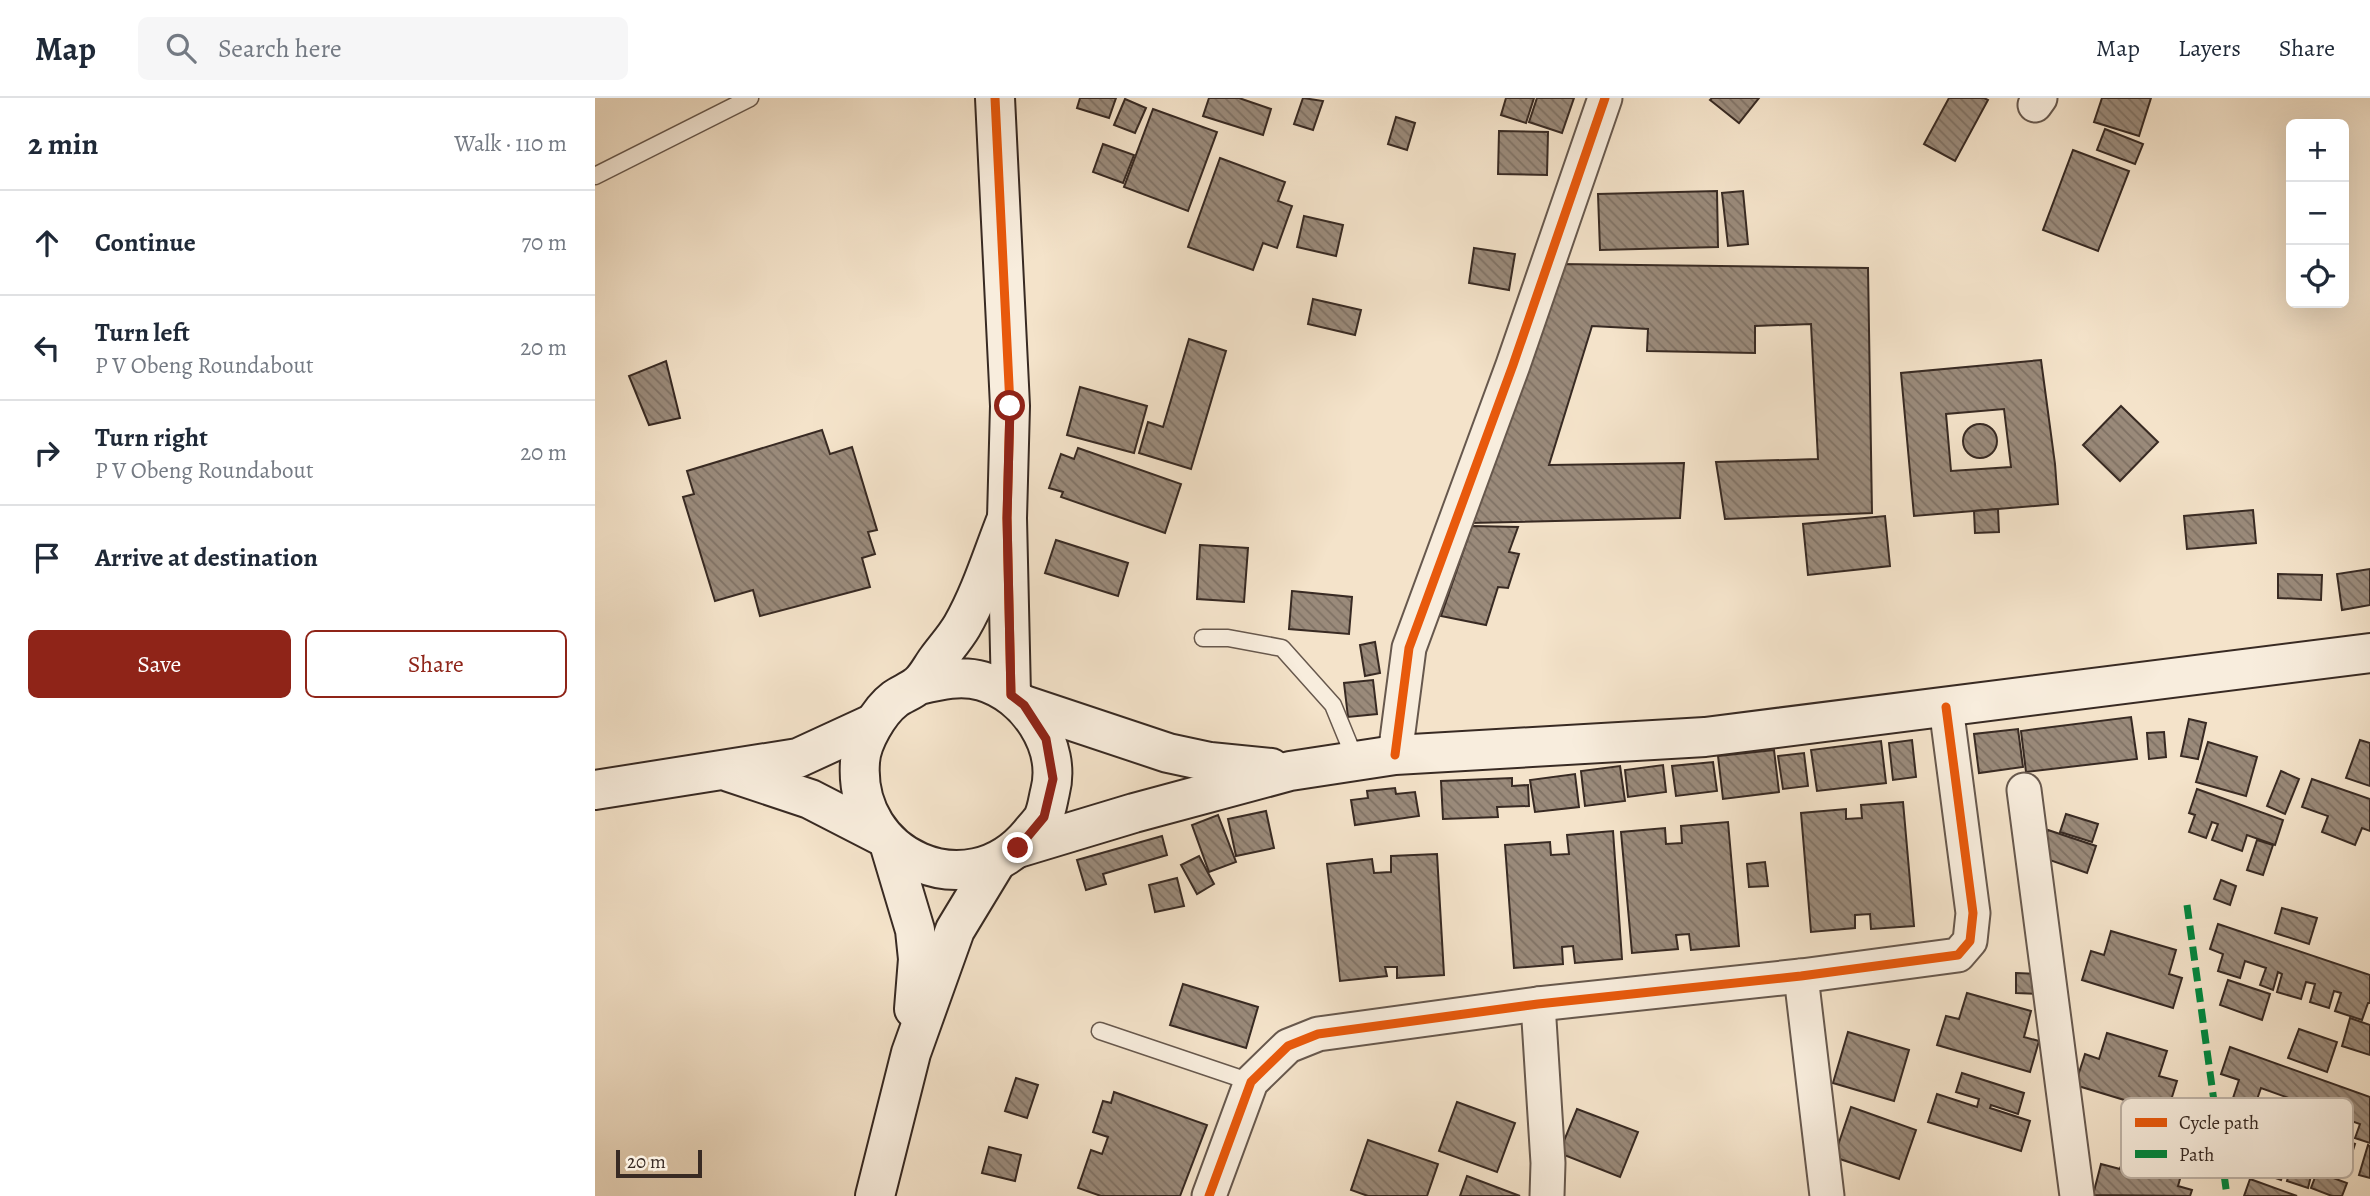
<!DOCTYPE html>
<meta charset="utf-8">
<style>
:root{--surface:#fff;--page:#f6f6f7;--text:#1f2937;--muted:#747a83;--line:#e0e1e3;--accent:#8f2418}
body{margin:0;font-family:Alegreya,serif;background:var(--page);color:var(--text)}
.controls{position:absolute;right:21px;top:21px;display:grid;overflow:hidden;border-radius:10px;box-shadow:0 7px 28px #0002}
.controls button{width:63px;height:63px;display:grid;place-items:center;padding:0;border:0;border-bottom:2px solid var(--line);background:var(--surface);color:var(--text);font:35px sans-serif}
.scale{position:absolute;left:21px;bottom:18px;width:86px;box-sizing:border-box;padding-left:7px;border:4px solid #382a23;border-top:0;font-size:19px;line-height:24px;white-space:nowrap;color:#382a23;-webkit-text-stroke:5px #f8eddd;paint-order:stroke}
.stop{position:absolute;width:21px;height:21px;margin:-16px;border:5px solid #8f2418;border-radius:50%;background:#fff}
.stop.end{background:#8f2418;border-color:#fff;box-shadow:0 2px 7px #0008}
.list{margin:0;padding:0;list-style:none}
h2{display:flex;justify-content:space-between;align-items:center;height:91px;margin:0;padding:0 28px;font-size:30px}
h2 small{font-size:23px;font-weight:400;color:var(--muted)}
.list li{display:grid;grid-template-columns:46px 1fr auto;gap:21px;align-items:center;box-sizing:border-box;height:105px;padding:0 28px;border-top:2px solid var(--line)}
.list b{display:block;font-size:26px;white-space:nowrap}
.list p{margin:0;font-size:23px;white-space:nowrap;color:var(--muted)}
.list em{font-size:23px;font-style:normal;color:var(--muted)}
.actions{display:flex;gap:14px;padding:21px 28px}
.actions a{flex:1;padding:16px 0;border:2px solid var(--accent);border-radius:10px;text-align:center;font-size:24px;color:var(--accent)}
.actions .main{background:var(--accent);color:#fff}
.icon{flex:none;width:38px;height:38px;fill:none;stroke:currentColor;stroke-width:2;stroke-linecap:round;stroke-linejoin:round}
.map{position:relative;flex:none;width:1775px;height:1098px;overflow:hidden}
header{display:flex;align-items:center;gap:42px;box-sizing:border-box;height:98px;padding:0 35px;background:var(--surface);border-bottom:2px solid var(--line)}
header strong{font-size:33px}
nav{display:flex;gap:38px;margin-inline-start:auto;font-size:24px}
.search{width:490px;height:63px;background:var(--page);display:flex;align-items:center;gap:18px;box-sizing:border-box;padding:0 24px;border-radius:10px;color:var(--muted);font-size:26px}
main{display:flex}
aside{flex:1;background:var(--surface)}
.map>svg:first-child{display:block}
</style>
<header>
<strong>Map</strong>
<div class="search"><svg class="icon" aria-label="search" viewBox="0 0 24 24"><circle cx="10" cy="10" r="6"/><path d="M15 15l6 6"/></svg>Search here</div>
<nav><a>Map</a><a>Layers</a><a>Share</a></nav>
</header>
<main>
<aside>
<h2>2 min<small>Walk · 110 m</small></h2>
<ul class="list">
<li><svg class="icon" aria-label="ahead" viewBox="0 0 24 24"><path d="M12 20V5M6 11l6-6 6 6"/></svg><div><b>Continue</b></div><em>70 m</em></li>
<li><svg class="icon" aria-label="left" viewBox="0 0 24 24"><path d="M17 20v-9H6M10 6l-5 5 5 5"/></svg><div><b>Turn left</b><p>P V Obeng Roundabout</p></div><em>20 m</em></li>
<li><svg class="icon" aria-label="right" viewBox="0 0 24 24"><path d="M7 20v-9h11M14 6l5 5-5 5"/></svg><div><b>Turn right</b><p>P V Obeng Roundabout</p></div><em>20 m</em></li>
<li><svg class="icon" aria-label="arrive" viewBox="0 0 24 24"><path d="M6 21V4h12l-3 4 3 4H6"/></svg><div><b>Arrive at destination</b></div></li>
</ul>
<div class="actions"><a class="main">Save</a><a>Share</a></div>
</aside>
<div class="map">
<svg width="1775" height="1098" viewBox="0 0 1775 1098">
<defs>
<pattern id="building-back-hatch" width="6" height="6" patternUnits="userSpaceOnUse" patternTransform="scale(1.75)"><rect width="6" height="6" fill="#9a8a7a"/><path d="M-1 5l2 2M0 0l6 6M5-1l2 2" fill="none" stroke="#7f7164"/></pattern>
</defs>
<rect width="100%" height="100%" fill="#f4e3ca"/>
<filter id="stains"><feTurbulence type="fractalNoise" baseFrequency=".00286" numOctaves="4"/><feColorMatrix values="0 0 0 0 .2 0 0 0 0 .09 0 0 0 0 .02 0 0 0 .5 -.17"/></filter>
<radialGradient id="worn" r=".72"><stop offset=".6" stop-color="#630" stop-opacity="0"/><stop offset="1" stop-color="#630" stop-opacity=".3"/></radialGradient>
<g fill="url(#building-back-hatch)" stroke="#382a23" stroke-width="2" fill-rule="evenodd">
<polygon points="485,0 521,0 514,20 482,10"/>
<polygon points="614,0 644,0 676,11 668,37 608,18"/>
<polygon points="708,0 728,3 718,32 699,26"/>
<polygon points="911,0 939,0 931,25 906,17"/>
<polygon points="942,0 979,0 967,35 934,24"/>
<polygon points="1117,0 1164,0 1144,25 1115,2"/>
<polygon points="1354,0 1389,0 1393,2 1360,63 1329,46"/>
<polygon points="1507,0 1556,0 1544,38 1499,24"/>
<polygon points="530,1 551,10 540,35 519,27"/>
<polygon points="558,11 622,34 593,113 529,89"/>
<polygon points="801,19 820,25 812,52 793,46"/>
<polygon points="1510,31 1548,46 1540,66 1502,52"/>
<polygon points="904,33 953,34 952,77 903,76"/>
<polygon points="508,46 539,57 528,85 498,74"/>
<polygon points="1478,52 1534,73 1503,153 1448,132"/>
<polygon points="625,60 690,84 683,103 697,108 682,150 668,145 658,172 593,149"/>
<polygon points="1122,93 1123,149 1005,152 1003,96"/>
<polygon points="1148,93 1153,146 1133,148 1127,95"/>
<polygon points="709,118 748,127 741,158 702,149"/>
<polygon points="879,150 920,156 914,192 874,185"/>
<polygon points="964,166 1273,170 1277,415 1130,421 1121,364 1223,361 1216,226 1160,228 1160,255 1052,253 1053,231 997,228 954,367 1089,365 1085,420 875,425"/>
<polygon points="718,201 766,212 760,237 713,226"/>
<polygon points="594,241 631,253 596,371 544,355 553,324 568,329"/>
<path d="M 1446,262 L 1460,366 L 1463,406 L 1319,418 L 1306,275 ZM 1409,311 L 1416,369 L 1356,373 L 1351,316 Z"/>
<polygon points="71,263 85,320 54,327 34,278"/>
<polygon points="485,289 552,308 539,355 472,337"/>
<polygon points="1526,308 1563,344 1525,383 1488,347"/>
<circle cx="1385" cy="343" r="17"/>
<polygon points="227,332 235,356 257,349 282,432 273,434 280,456 267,460 275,489 165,518 158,492 120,503 88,399 99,396 92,373"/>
<polygon points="483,350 586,386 570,435 466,399 468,394 454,390 466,356 479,361"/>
<polygon points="1403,411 1404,434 1380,435 1379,413"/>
<polygon points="1658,412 1661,445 1592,451 1589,418"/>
<polygon points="1290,418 1295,468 1213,477 1208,426"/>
<polygon points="877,428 923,429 914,454 924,456 913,490 903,489 891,527 846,518"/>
<polygon points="461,442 533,465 523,498 450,475"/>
<polygon points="605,447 653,450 649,504 602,501"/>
<polygon points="1775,471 1775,507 1747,512 1742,476"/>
<polygon points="1683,476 1727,477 1726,502 1683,500"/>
<polygon points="697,493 757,499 754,536 694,531"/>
<polygon points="780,544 785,575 770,578 765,547"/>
<polygon points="778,582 782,616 753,619 749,585"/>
<polygon points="1536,619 1542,661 1431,674 1426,633"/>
<polygon points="1594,621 1611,625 1603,661 1586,658"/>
<polygon points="1423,631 1428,669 1384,675 1379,636"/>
<polygon points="1569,634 1571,659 1554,661 1552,635"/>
<polygon points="1317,642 1321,679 1298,682 1294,645"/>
<polygon points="1765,642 1775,645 1775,688 1751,680"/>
<polygon points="1286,643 1291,685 1222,693 1216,652"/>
<polygon points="1613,644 1662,659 1651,698 1601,684"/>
<polygon points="1179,652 1184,694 1128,701 1123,658"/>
<polygon points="1209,655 1213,688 1188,691 1183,658"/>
<polygon points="1118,664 1122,693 1081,698 1077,668"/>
<polygon points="1068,667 1071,694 1033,699 1030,672"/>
<polygon points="1025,668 1030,703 990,708 986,673"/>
<polygon points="1686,673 1704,681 1690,716 1672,708"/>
<polygon points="980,676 984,709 940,714 935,682"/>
<polygon points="917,680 917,688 933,687 934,708 902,709 903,719 848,721 846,683"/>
<polygon points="1717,681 1775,701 1775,733 1767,730 1760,747 1727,734 1733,718 1707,709"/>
<polygon points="800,690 801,696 820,694 824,718 760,727 756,702 773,700 772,693"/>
<polygon points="1602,691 1688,722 1680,747 1652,737 1647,753 1617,742 1623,726 1617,724 1611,740 1594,734 1600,717 1594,715"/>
<polygon points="1308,704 1319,828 1276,831 1275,816 1260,817 1260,830 1216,834 1206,715 1251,711 1251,721 1267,720 1266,707"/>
<polygon points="671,713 679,750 641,758 633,721"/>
<polygon points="1471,716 1503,726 1497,744 1465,734"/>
<polygon points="623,717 641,764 614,774 597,727"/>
<polygon points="1133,724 1144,848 1096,852 1094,836 1081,837 1083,851 1037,855 1026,734 1070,730 1071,746 1087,745 1086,728"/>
<polygon points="1453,732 1501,748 1492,775 1443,758"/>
<polygon points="1018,733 1027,861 980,865 978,848 967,849 968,866 919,870 910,747 955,744 956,757 974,756 972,737"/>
<polygon points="567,738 572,757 508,776 511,786 491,792 482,762"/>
<polygon points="1662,742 1678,747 1668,777 1652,772"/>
<polygon points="842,756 849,877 802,880 802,869 790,869 792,878 745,883 732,766 777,761 779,775 796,774 796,758"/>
<polygon points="604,758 619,786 602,796 586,767"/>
<polygon points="1170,764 1173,788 1154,789 1152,766"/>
<polygon points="582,780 589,808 560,814 554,787"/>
<polygon points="1626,782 1641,788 1635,807 1619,801"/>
<polygon points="1687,810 1722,820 1714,846 1680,835"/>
<polygon points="1623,826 1775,877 1775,905 1773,905 1767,922 1740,913 1746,895 1739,893 1734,910 1715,904 1720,886 1711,884 1706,901 1682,894 1687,876 1683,874 1678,892 1665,887 1671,870 1650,863 1645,880 1623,873 1628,856 1615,851"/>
<polygon points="1516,833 1581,852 1574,876 1587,880 1578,910 1487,882 1496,853 1509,857"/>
<polygon points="1421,875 1444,876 1444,896 1421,895"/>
<polygon points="1633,882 1675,896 1667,922 1625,907"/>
<polygon points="588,886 663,909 651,950 575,927"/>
<polygon points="1372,895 1436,913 1429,939 1444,943 1435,974 1342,947 1351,918 1364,921"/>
<polygon points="1755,920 1775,927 1775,957 1747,948"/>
<polygon points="1704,931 1742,944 1732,974 1693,960"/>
<polygon points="1253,934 1314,952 1299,1003 1238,985"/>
<polygon points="1512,935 1572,953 1564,978 1582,983 1572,1015 1480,987 1490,956 1504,961"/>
<polygon points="1635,949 1775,999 1775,1045 1760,1040 1765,1026 1748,1020 1743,1036 1728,1031 1715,1068 1696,1062 1709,1025 1696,1020 1702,1003 1666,990 1660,1007 1638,1000 1644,982 1626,976"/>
<polygon points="1367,975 1429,995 1423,1016 1396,1007 1395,1010 1435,1023 1426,1053 1333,1024 1342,996 1382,1009 1384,1001 1361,994"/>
<polygon points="421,980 443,987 432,1020 410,1013"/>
<polygon points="519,994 612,1027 585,1098 506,1098 483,1090 496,1052 507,1056 513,1039 498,1034 508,1003 516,1005"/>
<polygon points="862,1004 920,1025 902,1074 844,1053"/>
<polygon points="1256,1009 1321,1032 1304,1081 1239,1059"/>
<polygon points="982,1011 1043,1034 1025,1079 964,1055"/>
<polygon points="1742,1040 1760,1046 1751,1074 1733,1068"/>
<polygon points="773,1042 843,1066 832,1098 773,1098 756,1092"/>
<polygon points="1773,1047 1775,1048 1775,1080 1764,1077"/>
<polygon points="394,1049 426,1057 420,1083 387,1075"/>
<polygon points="1531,1051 1589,1067 1583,1088 1597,1092 1595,1098 1498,1097 1506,1066 1525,1071"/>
<polygon points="1672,1057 1692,1064 1686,1082 1666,1075"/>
<polygon points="1695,1072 1716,1078 1713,1090 1692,1083"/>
<polygon points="1722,1074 1752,1085 1747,1098 1737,1098 1716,1090"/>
<polygon points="872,1078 925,1098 865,1098"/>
<polygon points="1655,1081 1702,1098 1649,1098"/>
</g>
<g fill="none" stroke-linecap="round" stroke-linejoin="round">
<g stroke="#67584d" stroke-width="19">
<g id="lane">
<polyline points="0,78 155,0"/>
<polyline points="608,540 633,540 687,550 738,607 761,663"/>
<polyline points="505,933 656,984"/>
</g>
</g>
<g stroke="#67584d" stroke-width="37">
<g id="street">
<polyline points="1440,7 1445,0"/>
<polyline points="800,657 814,550 918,267 1010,0"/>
<polyline points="1429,692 1482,1098"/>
<polyline points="1206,878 1232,1098"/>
<polyline points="943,906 953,1065 952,1098"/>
<polyline points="614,1098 656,984 693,948 723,936 943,906 1206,878 1363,857 1375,843 1378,815 1351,609"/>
</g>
</g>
<g stroke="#382a23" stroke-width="42">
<g id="secondary">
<polyline points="400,0 415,308 412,420 416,597"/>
<path d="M 324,587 C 345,582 366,577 387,583 C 432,596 467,648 455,694 C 453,702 452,712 448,720 C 445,725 439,731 435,736 C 373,811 258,760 265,664 C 266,644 284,613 300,601 C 307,596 316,593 323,587 C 331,581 336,570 342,562 C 350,551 360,540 367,528 C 386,495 398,455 412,420"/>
<polyline points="429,607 573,655 615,664 676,670"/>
<polyline points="134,674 215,701 285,737"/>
<polyline points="0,692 203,660 279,625"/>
<polyline points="294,745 320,832 323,861 319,911"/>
<polyline points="423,750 539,715 695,673 800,657 1110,639 1775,555"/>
<polyline points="280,1098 316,955 360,832 400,766"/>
</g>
</g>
<use href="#lane" stroke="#f8eddd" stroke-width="16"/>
<use href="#street" stroke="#f8eddd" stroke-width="33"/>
<use href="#secondary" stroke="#f8eddd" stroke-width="38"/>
<polyline stroke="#00873e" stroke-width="7" stroke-dasharray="14 7" stroke-linecap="butt" points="1592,807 1632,1098"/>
<g stroke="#f8eddd" stroke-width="13">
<g id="cycleway">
<polyline points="400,0 415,308 412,420 416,597"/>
<polyline points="800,657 814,550 918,267 1010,0"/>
<polyline points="614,1098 656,984 693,948 723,936 943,906 1206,878 1363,857 1375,843 1378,815 1351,609"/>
</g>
</g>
<use href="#cycleway" stroke="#e8590c" stroke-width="9"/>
</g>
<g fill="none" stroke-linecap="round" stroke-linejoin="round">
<polyline stroke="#8f2418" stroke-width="9" points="415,308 412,420 416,597 429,607 451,641 458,681 449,719 423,750"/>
</g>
<rect x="1526" y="1000" width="232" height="80" rx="10" fill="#f8eddd" stroke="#beb2a5" stroke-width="2"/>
<rect x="1540" y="1020" width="32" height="9" fill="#e8590c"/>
<rect x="1540" y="1052" width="32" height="8" fill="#00873e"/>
<g font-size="19" fill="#382a23">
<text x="1584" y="1031">Cycle path</text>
<text x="1584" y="1063">Path</text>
</g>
<rect width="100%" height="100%" filter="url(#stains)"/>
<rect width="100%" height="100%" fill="url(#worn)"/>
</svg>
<div class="controls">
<button>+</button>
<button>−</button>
<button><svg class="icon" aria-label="locate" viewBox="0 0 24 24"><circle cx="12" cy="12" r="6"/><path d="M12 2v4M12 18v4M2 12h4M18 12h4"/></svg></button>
</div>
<div class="scale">20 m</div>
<div class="stop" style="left:415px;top:308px"></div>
<div class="stop end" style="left:423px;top:750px"></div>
</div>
</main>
